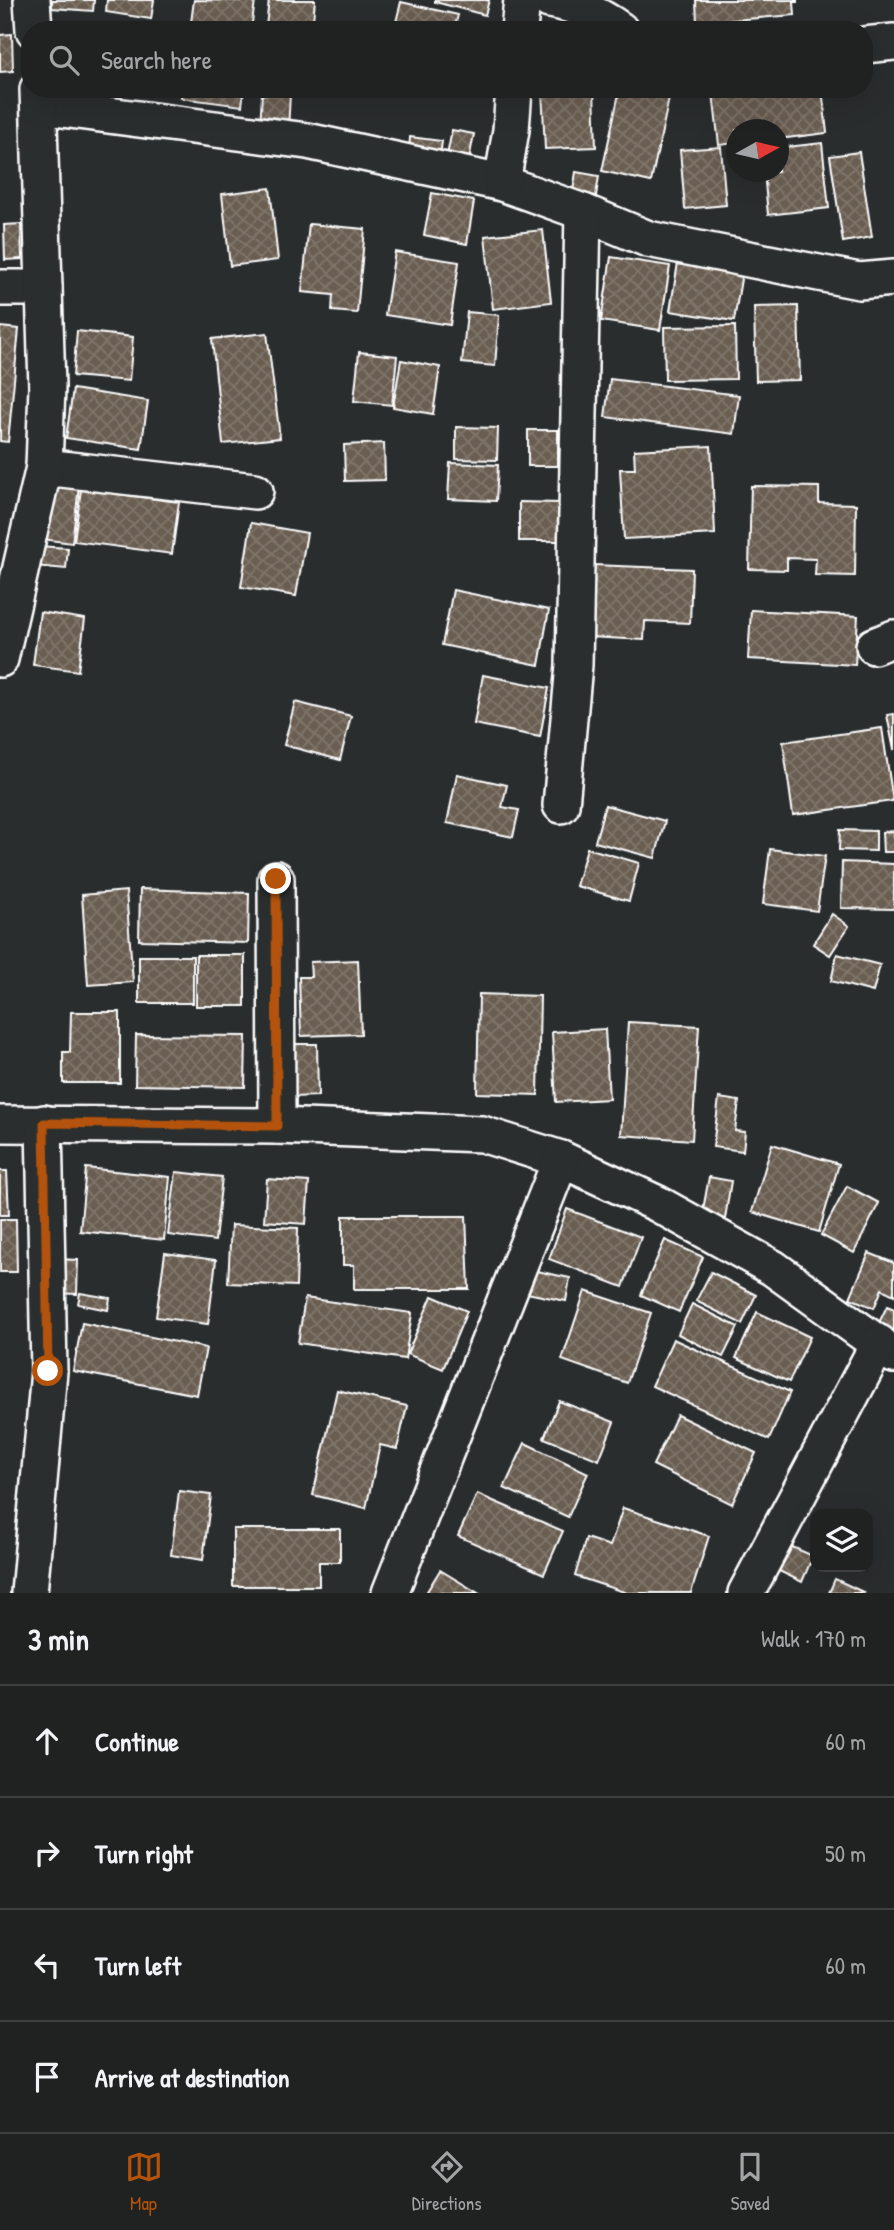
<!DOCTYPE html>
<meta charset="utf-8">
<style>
:root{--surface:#202222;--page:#2d2f2f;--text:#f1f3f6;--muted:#a2a4a5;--line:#3d3f40;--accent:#b45309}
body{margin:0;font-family:"Patrick Hand",sans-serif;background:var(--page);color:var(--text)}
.controls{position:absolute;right:21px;bottom:21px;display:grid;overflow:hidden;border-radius:14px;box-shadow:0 7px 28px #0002}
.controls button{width:63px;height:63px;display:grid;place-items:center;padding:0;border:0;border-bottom:2px solid var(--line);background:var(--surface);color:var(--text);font:35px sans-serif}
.compass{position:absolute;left:726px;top:119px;width:63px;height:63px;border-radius:50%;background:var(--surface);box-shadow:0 7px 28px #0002;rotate:82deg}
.stop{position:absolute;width:21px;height:21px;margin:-16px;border:5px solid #b45309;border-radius:50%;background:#fff}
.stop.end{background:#b45309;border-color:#fff;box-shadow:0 2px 7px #0008}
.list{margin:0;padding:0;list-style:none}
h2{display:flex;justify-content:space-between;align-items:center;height:91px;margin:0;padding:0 28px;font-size:30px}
h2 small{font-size:23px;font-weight:400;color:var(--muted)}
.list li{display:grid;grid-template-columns:46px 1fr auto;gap:21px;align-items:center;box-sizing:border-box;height:112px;padding:0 28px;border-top:2px solid var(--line)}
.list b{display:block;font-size:26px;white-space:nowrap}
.list em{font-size:23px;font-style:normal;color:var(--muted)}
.icon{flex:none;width:38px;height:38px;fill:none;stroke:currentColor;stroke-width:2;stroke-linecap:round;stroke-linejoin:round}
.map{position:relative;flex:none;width:894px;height:1593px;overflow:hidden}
.search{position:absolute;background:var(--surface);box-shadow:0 7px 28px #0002;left:21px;right:21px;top:21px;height:77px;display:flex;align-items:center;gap:18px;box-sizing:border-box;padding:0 24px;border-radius:28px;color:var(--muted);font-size:26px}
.sheet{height:539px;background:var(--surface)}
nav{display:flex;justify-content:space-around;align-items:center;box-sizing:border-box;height:98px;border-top:2px solid var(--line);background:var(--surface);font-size:19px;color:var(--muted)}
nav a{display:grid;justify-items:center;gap:4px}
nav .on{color:var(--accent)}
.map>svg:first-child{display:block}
</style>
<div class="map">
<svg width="894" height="1593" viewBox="0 0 894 1593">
<defs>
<pattern id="building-cross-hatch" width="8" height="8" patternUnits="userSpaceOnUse" patternTransform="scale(1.75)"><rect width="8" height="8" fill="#6a5d51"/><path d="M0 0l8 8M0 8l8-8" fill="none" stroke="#80756b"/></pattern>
</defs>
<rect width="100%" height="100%" fill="#2a2d2e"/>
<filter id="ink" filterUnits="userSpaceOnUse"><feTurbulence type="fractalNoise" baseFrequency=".0143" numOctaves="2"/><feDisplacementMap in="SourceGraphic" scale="14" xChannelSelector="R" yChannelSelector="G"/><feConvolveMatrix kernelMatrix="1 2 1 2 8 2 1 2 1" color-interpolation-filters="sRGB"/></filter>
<g filter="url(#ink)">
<g fill="url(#building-cross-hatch)" stroke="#fff" stroke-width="2">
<polygon points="52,0 94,0 93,11 52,8"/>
<polygon points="107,0 154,0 151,19 106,12"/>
<polygon points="194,0 255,1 251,30 190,30"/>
<polygon points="269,0 315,0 312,30 266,26"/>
<polygon points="435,0 489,0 485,15 435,2"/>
<polygon points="696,0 797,0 797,2 794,2 795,15 697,23"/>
<polygon points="401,2 458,15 454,30 394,30"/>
<polygon points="12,34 13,71 0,72 0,35"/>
<polygon points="182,89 244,89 242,106 181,98"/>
<polygon points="542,89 594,89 596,147 545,149"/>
<polygon points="620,89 671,89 651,182 602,171"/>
<polygon points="744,89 822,89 827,133 778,139 778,130 736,130 736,143 719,145 713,93"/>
<polygon points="262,94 290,95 288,129 260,127"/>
<polygon points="452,130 474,134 468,165 446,161"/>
<polygon points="410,137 442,141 440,157 409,153"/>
<polygon points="822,143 829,208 768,215 764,172 778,172 778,148"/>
<polygon points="721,147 726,205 685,209 680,150"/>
<polygon points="859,152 872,237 843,242 830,156"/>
<polygon points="576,172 599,176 596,196 573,191"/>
<polygon points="270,188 278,260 230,266 222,194"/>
<polygon points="432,193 474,201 467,244 424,235"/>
<polygon points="21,224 22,259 5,260 4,225"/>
<polygon points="309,224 365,229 357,313 332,311 333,295 302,292"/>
<polygon points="543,230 551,302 493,309 485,236"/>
<polygon points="395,252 459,262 450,325 385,315"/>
<polygon points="611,257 670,266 660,330 601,321"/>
<polygon points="679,257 743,267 734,321 670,311"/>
<polygon points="798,306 800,380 756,381 754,307"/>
<polygon points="467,312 499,315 495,366 462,363"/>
<polygon points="735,326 736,379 665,380 664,327"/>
<polygon points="0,327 19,329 8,442 0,441"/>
<polygon points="77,331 133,337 129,381 73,376"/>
<polygon points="267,333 280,438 223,444 212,339"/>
<polygon points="359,352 397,356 392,405 354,401"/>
<polygon points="401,360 440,367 433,414 393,407"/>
<polygon points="610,379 739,395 734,434 605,417"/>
<polygon points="73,389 148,401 141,449 66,438"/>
<polygon points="456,427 498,428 497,460 456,459"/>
<rect x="528" y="430" width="30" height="36"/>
<polygon points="384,443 385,480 345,481 344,445"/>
<polygon points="711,446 715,534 624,539 620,469 635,469 634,450"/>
<polygon points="450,463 498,465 496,501 448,499"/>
<polygon points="49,482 79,487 72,543 41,539"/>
<polygon points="751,486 819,487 819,503 856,504 855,576 815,575 816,559 787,558 787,570 749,569"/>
<polygon points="81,489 179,502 172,554 74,541"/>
<polygon points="519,502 559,503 558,541 519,541"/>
<polygon points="251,523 307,533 296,596 241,587"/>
<polygon points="37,546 68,548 66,569 35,566"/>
<polygon points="593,565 692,569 690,623 645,621 644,640 590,637"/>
<polygon points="453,590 549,610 539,665 442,645"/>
<polygon points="751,610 858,616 855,665 748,659"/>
<polygon points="40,612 85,619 78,671 33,665"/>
<polygon points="483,675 549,688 540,737 474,724"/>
<polygon points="295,702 351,716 340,760 284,745"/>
<polygon points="894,714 894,750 887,715"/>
<polygon points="882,728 893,801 793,815 783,742"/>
<polygon points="457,774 507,785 502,807 519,810 513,837 447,823"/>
<polygon points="605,805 665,821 655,858 595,842"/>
<polygon points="840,830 876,831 876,851 839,850"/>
<polygon points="894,831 894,852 883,852 882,832"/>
<polygon points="587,848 639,863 629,901 576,886"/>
<polygon points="770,849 825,856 817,911 763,904"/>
<polygon points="842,862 894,864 894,909 841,908"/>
<polygon points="140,889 249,893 248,943 139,940"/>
<polygon points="126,891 133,982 88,985 82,895"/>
<polygon points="832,914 849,926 830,955 813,944"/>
<polygon points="837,954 880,965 873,992 831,981"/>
<rect x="196" y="955" width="49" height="51"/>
<rect x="139" y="956" width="54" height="47"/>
<polygon points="358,960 361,1034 301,1036 299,977 311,977 310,962"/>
<polygon points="479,994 540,996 538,1095 477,1093"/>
<polygon points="71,1012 120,1012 120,1083 63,1083 63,1052 70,1052"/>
<polygon points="628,1022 699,1026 692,1140 621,1135"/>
<polygon points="605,1029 609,1099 556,1102 552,1032"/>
<polygon points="136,1035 246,1036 245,1087 135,1085"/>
<polygon points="292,1044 317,1044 318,1096 292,1097"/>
<polygon points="719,1098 739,1101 735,1131 745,1132 743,1151 713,1147"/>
<polygon points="772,1144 839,1164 819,1232 752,1212"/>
<polygon points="86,1168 170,1177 164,1240 80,1231"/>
<polygon points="0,1171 7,1171 9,1215 0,1215"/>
<polygon points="176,1172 222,1177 215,1241 168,1235"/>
<polygon points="709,1177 731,1181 724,1225 701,1221"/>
<polygon points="267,1179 309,1182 306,1224 264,1221"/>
<polygon points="847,1186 879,1203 854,1253 821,1235"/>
<polygon points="567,1209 641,1237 623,1287 549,1259"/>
<polygon points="343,1216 466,1216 469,1289 354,1289 354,1265 343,1265"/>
<polygon points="0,1219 16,1219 17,1272 0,1272"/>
<polygon points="231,1225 298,1228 296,1286 228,1283"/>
<polygon points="665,1240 703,1257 679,1312 641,1295"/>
<polygon points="165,1253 216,1260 208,1324 156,1317"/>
<polygon points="869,1253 894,1263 894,1295 882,1289 874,1308 850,1298"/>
<polygon points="56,1259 78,1260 77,1294 55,1293"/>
<polygon points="532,1270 570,1278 566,1301 527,1293"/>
<polygon points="711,1272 756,1295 742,1324 696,1301"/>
<polygon points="585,1291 651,1313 627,1383 562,1360"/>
<polygon points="80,1293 110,1298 108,1310 78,1304"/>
<polygon points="432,1296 467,1311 443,1369 407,1354"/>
<polygon points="305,1298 412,1313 405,1359 298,1343"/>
<polygon points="692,1304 738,1327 723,1357 678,1334"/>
<polygon points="887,1306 894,1309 894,1338 876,1329"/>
<polygon points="757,1312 810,1337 789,1382 736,1358"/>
<polygon points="82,1323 206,1348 197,1395 73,1371"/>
<polygon points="673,1339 790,1392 769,1440 652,1386"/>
<polygon points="337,1390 407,1406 397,1449 380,1445 366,1508 313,1495"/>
<polygon points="559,1401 614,1422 599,1460 544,1438"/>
<polygon points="677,1415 756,1453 732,1504 653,1465"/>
<polygon points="525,1443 588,1473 568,1517 504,1488"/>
<polygon points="179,1491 211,1495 203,1560 171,1555"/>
<polygon points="477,1494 563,1531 544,1574 458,1536"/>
<polygon points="623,1508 709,1536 691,1593 627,1593 575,1576 586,1538 610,1546"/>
<polygon points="233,1529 340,1529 340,1562 319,1562 319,1586 233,1586"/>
<polygon points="790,1546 813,1556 802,1582 779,1571"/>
<polygon points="440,1570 478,1593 426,1593"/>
<polygon points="835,1579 865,1593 829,1593"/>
</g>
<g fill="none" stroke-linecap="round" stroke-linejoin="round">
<g stroke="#fff" stroke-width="40">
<g id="minor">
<polyline points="32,0 34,30"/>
<path d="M 549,0 C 575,4 599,15 620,30"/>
<polyline points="519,30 522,0"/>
<polyline points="864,45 894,42"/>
<polyline points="39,106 307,141 502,183 583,212 648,239 859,281 894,278"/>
<polyline points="502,183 511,130 514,89"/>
<polyline points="0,288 44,288"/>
<polyline points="44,467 255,491"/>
<polyline points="874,646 894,638"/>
<polyline points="0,659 44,467 47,387 38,89"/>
<polyline points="561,805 574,665 583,212"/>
<polyline points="276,879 277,1126"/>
<polyline points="0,1124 277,1126 482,1134 561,1159 658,1204 773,1268 894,1355"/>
<polyline points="29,1593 49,1371 44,1123"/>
<polyline points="390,1593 561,1159"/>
<polyline points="746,1593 879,1343"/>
</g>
</g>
<use href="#minor" stroke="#2a2d2e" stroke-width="35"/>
</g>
</g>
<g fill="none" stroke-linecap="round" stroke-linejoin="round" filter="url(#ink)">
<polyline stroke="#b45309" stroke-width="9" points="48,1371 44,1123 277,1126 276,879"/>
</g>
</svg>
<div class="controls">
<button><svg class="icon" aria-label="layers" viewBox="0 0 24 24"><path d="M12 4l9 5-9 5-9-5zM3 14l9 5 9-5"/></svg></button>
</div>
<svg class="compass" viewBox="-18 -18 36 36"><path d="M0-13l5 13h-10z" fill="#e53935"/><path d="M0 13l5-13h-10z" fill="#a2a4a5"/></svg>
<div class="stop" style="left:48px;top:1371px"></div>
<div class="stop end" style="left:276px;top:879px"></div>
<div class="search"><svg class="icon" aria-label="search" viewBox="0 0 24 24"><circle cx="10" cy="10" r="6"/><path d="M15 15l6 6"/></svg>Search here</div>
</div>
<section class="sheet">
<h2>3 min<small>Walk · 170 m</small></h2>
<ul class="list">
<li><svg class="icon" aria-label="ahead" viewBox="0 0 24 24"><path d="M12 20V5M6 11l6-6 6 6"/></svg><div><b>Continue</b></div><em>60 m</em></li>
<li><svg class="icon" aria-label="right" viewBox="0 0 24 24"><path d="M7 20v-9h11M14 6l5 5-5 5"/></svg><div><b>Turn right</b></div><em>50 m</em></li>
<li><svg class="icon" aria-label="left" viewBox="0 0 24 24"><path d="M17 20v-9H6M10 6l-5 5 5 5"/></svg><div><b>Turn left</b></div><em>60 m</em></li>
<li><svg class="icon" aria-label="arrive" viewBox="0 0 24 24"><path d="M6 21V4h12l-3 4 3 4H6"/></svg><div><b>Arrive at destination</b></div></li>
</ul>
</section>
<nav>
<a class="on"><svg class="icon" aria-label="map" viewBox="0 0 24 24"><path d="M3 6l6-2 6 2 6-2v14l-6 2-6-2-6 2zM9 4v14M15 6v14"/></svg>Map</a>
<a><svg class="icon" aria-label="directions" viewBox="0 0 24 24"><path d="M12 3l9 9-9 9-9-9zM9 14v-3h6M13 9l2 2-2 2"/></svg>Directions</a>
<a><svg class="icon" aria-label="saved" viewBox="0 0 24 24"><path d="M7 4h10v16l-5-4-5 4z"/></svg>Saved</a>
</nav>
